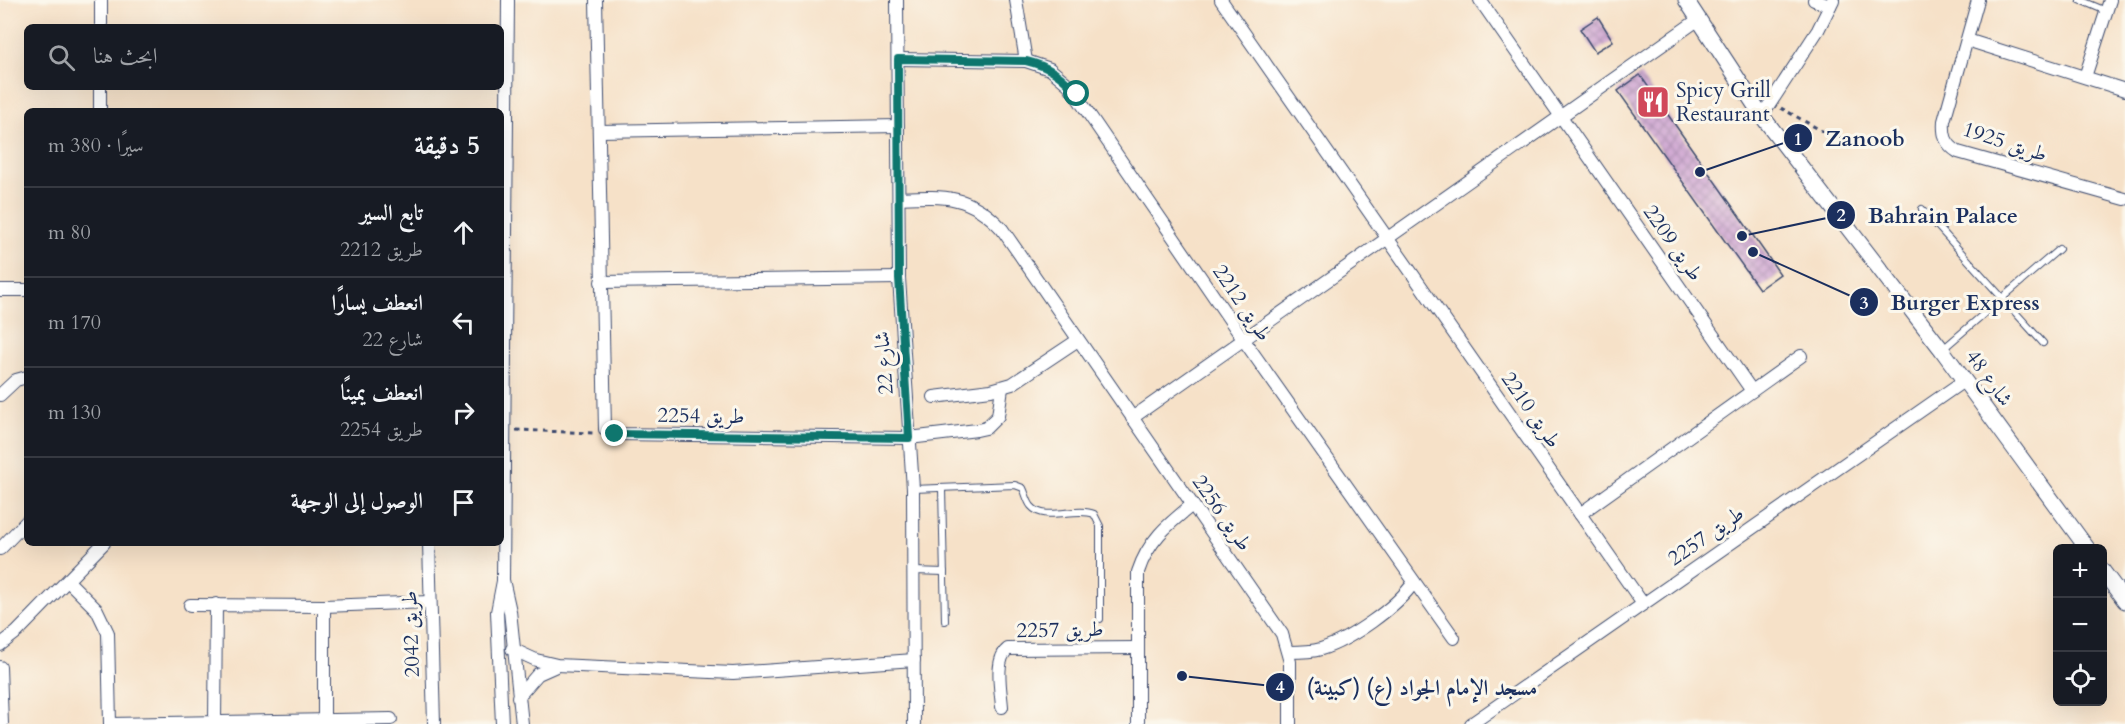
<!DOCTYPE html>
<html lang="ar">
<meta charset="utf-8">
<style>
:root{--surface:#171b24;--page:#242831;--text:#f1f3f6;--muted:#9ea1a6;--line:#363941}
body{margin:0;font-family:Cardo,Amiri,serif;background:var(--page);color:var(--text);direction:rtl}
.controls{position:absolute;right:18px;bottom:18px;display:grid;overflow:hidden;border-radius:9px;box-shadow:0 6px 24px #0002}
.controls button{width:54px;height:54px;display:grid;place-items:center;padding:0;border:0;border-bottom:2px solid var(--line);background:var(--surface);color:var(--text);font:30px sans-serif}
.stop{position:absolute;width:18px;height:18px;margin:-14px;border:4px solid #0f766e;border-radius:50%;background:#fff}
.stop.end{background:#0f766e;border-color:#fff;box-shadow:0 2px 6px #0008}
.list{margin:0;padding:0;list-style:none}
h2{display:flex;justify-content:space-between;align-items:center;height:78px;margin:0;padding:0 24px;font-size:26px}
h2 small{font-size:20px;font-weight:400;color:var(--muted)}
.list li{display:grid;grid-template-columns:39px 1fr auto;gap:18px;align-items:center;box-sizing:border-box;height:90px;padding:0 24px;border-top:2px solid var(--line)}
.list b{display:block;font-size:22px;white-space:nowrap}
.list p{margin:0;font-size:20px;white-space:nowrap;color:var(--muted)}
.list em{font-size:20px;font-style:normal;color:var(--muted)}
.icon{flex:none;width:33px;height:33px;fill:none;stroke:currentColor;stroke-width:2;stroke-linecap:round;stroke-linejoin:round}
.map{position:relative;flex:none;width:2125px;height:724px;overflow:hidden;direction:ltr}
.search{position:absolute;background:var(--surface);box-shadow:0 6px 24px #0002;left:24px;top:24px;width:480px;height:66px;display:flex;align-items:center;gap:15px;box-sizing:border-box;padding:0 21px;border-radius:9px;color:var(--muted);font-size:22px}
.panel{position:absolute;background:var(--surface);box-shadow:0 6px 24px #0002;left:24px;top:108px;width:480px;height:438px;border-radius:9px;direction:rtl}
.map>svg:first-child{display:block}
</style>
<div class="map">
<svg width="2125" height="724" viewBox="0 0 2125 724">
<defs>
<pattern id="building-cross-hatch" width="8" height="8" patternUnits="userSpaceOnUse" patternTransform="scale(1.5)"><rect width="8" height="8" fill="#cfa6d2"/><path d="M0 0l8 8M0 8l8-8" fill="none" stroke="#a788ae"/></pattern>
</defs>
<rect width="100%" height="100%" fill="#fbf7ec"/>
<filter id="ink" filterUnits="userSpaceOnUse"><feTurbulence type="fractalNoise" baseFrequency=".0167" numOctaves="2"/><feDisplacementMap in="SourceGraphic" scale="12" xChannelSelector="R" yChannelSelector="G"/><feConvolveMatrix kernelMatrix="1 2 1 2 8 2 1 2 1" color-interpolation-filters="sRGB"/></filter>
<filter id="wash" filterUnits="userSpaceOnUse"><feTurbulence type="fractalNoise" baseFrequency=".008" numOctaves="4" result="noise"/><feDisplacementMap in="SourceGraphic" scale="24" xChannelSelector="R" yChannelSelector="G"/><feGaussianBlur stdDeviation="1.35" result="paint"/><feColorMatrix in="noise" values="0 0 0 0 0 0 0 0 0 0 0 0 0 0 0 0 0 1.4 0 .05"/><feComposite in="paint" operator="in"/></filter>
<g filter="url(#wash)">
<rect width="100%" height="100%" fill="#f6e1c8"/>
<g id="blocks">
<g fill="url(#building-cross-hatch)">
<polygon points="1598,17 1613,41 1595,52 1580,29"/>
<polygon points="1640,75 1780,274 1759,289 1618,91"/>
</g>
</g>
</g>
<g filter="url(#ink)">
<use href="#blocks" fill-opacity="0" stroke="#3c4a6e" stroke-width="1.5"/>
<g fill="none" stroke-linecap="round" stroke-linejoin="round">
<g stroke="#3c4a6e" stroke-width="8">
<g id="service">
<polyline points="2080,0 2106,11"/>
<polyline points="1922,209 2043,343"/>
<polyline points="1943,349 2059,249"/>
<path d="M 913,489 L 1015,485 L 1023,488 C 1026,494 1027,501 1031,506 C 1045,523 1076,506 1094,514 L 1100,526 L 1100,619"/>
<polyline points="942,489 945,621"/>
<polyline points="914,571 944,572"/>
</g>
</g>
<g stroke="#3c4a6e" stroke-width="14">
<g id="minor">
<polyline points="508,0 503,580 510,611 522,724"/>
<polyline points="596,0 605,429 615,434 909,438 977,430 986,428 998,416 1002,388"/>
<polyline points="897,0 899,278 913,489 914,724"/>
<polyline points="1016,0 1026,61"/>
<polyline points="1221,0 1643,604"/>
<polyline points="1480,0 1752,391"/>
<polyline points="1814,0 1830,6"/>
<path d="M 1978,0 L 1944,121 C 1943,135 1945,144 1958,152 L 2125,199"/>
<polyline points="101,27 101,0"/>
<polyline points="1967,40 2125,90"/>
<polyline points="898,59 1026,61 1050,69 1069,85 1243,339 1454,638"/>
<polyline points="2085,77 2110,0"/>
<polyline points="100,111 100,87"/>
<polyline points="1762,116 1818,30 1833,0"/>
<polyline points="599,131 898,126"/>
<path d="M 899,198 C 944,196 970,194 1002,229 L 1282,634 L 1290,662 L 1290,724"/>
<polyline points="601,282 899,278"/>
<polyline points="0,290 27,290"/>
<polyline points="0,395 16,380 27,377"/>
<polyline points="934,397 991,390 1012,384 1078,340"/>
<polyline points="1132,418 1699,19"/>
<polyline points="1580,514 1801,356"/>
<polyline points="429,543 434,724"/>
<polyline points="0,549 27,521"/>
<polyline points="68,581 97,610 108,633 110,724"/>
<polyline points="190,605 324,606 429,602"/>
<polyline points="0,645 17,632 104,543"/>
<polyline points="512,649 536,660 557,665 733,673 914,660"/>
<path d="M 1289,652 C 1300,652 1311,652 1321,649 C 1350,640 1397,607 1414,582"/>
<polyline points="0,667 2,724"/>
<polyline points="518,697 538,674 556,666"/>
<path d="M 1002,707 C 1001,691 994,659 1008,649 L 1137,648"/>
<polyline points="324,720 324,606"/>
<polyline points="215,723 216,604"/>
<polyline points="110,724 391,719"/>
<polyline points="502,724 497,612 503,581"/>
<path d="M 1138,724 L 1138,572 C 1148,541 1167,525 1192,505"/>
<polyline points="1471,724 1965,380"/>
</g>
</g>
<g stroke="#3c4a6e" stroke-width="17">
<g id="tertiary">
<polyline points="1686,0 1762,116 1942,350 2087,548"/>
<polyline points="2102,570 2125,601"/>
</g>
</g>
<g stroke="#3c4a6e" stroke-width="3" stroke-dasharray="4.5 4.5" stroke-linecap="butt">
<polyline points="1781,108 1822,131 1862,145"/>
<polyline points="516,430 593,433"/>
</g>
<use href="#service" stroke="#fff" stroke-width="6"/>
<use href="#minor" stroke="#fff" stroke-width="12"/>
<use href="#tertiary" stroke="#fff" stroke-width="15"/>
</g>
</g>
<g fill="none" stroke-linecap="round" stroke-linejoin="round" filter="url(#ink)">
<path stroke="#0f766e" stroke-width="8" d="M 615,434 L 909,438 L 899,278 L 898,59 L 1026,61 C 1048,66 1063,76 1077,94"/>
</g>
<defs>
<g id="restaurant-square" transform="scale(1.725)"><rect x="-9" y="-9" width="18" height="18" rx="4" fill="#d1495b" stroke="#fbf7ec"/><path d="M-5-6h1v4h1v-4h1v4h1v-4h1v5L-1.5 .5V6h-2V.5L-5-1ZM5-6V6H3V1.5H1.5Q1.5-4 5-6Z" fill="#fff"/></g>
</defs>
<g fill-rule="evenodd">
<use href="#restaurant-square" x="1653" y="102"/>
</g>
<g text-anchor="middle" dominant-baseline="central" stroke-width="6" stroke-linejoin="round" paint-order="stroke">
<g font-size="21" fill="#1b2f5e" stroke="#fbf7ec" text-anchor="start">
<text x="1676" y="90">Spicy Grill<tspan x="1676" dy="24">Restaurant</tspan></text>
</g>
<g font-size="21" fill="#1b2f5e" stroke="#fbf7ec">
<text transform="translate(2005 142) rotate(18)">طريق 1925</text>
<text transform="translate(1673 243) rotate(55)">طريق 2209</text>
<text transform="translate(1242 303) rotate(56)">طريق 2212</text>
<text transform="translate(884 363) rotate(-94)">شارع 22</text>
<text transform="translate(1989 378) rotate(54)">شارع 48</text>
<text transform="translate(1531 410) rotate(55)">طريق 2210</text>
<text transform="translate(701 416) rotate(1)">طريق 2254</text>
<text transform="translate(1222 513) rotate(55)">طريق 2256</text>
<text transform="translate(1706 536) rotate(-35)">طريق 2257</text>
<text transform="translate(1060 630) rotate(-1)">طريق 2257</text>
<text transform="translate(411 634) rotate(-92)">طريق 2042</text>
</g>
</g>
<path fill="none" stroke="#1b2f5e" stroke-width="2" d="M1700 172L1798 138M1742 236L1841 215M1753 252L1864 302M1182 676L1280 687"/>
<g fill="#1b2f5e" stroke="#fbf7ec" stroke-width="2">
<circle cx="1700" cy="172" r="6"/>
<circle cx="1742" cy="236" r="6"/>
<circle cx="1753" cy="252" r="6"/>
<circle cx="1182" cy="676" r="6"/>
<circle cx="1798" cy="138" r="15"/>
<circle cx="1841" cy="215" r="15"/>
<circle cx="1864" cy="302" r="15"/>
<circle cx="1280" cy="687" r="15"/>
</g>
<g font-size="18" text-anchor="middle" font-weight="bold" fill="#fff">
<text x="1798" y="145">1</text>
<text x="1841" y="221">2</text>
<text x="1864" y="309">3</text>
<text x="1280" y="693">4</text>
</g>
<g font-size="22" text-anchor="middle" font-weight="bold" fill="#1b2f5e" stroke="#fbf7ec" stroke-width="6" stroke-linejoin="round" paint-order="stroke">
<text x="1865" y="146">Zanoob</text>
<text x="1943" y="223">Bahrain Palace</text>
<text x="1965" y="310">Burger Express</text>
<text x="1422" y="695">مسجد الإمام الجواد (ع) (كبينة)</text>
</g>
</svg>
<div class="controls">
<button>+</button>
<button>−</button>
<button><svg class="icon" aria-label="locate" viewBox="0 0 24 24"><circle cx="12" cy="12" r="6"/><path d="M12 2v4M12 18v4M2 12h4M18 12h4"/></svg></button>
</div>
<div class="stop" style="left:1077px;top:94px"></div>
<div class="stop end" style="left:615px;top:434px"></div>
<div class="search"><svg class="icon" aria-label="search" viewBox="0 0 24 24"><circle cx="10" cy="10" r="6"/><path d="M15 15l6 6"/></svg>ابحث هنا</div>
<section class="panel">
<h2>5 دقيقة<small>سيرًا · 380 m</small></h2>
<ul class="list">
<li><svg class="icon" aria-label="ahead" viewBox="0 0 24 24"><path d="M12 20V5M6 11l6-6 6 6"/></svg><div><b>تابع السير</b><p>طريق 2212</p></div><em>80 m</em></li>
<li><svg class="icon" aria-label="left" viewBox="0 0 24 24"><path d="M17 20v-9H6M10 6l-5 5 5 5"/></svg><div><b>انعطف يسارًا</b><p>شارع 22</p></div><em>170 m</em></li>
<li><svg class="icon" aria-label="right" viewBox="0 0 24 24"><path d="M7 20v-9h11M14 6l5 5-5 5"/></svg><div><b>انعطف يمينًا</b><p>طريق 2254</p></div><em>130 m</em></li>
<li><svg class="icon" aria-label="arrive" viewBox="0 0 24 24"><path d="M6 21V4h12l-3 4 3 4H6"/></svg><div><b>الوصول إلى الوجهة</b></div></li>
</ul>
</section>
</div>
